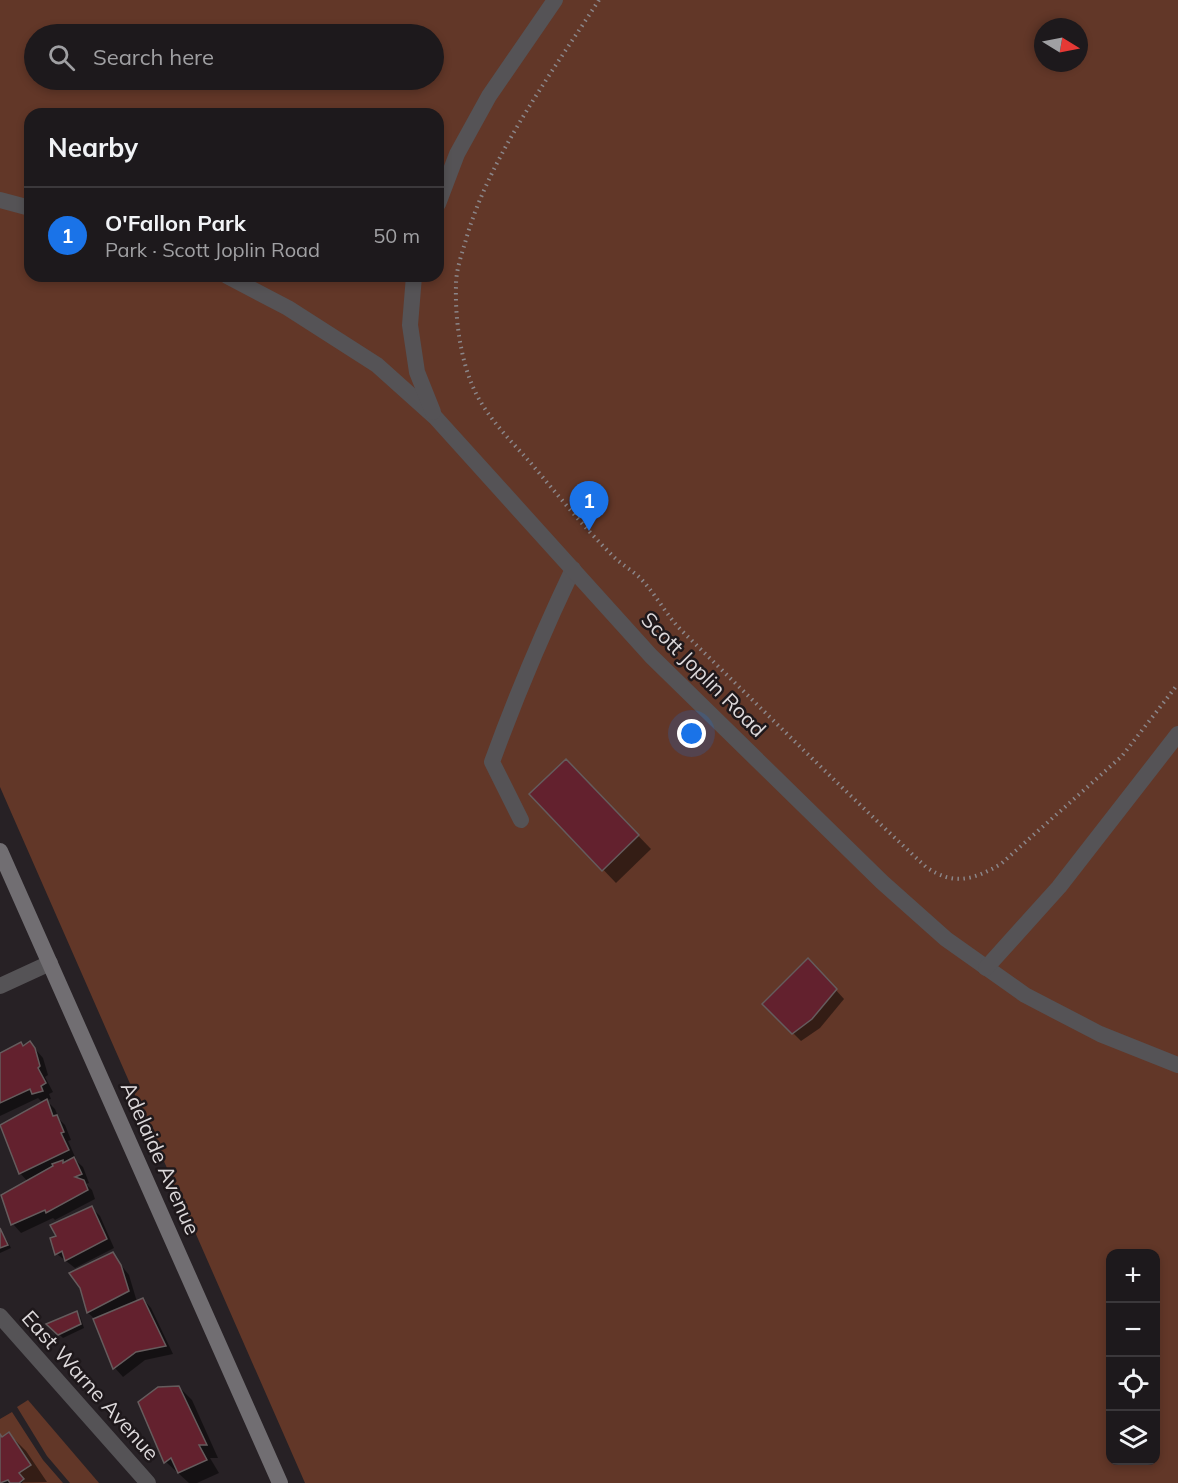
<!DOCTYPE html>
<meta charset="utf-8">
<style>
:root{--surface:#1d191c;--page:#252225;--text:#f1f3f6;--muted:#a0a0a3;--line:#3b383b;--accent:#1a73e8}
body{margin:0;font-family:Mulish,sans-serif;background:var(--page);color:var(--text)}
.controls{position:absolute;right:18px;bottom:18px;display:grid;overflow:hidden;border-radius:12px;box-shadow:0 3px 9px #0003}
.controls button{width:54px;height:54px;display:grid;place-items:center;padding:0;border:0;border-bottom:2px solid var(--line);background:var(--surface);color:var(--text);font:30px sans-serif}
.compass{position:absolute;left:1034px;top:18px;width:54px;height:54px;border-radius:50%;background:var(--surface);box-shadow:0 3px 9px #0003;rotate:100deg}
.you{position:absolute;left:692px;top:734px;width:21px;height:21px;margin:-15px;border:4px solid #fff;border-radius:50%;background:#1a73e8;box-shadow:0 0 0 9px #1a73e833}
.badge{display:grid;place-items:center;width:39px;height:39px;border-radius:50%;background:var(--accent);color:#fff;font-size:20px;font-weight:700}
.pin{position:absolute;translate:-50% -50px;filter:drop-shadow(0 2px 3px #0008)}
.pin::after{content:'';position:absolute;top:32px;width:21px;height:18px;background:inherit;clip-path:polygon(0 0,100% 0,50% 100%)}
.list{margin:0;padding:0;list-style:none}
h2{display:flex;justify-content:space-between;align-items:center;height:78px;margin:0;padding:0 24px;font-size:26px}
h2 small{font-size:20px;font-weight:400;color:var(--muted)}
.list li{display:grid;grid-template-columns:39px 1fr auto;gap:18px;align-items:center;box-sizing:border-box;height:96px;padding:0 24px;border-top:2px solid var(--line)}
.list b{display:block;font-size:22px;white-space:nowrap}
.list p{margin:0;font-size:20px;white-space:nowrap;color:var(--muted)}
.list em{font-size:20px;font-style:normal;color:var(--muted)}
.icon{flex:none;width:33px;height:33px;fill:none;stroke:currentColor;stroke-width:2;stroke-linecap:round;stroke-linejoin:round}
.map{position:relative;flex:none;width:1178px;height:1483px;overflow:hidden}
.search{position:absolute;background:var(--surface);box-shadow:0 3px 9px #0003;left:24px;top:24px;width:420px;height:66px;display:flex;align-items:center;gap:15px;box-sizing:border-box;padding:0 21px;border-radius:33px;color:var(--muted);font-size:22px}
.panel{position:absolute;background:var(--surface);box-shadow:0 3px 9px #0003;left:24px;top:108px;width:420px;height:174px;border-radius:18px}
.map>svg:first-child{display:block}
</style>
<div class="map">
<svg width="1178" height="1483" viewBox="0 0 1178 1483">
<rect width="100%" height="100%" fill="#272125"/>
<g fill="#623728" fill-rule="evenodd">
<path d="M 0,0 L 1178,0 L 1178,1483 L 305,1483 L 0,787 ZM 1043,27 L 1079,27 L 1079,63 L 1043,63 ZM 34,34 L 434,34 L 434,80 L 34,80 ZM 30,114 L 438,114 L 438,276 L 30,276 ZM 1110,1254 L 1156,1254 L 1156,1460 L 1110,1460 Z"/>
<polygon points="28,1400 99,1483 70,1483 47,1456 17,1407"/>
<polygon points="12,1412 43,1460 63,1483 22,1483 24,1479 19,1473 8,1432 2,1437 0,1434 0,1419"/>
</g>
<g fill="#0007">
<polygon points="579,774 651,849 616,883 531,794"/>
<polygon points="816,968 844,999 820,1028 801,1041 764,1004"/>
<polygon points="30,1043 43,1058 48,1075 45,1077 53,1092 49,1094 51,1099 46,1100 55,1109 59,1119 65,1125 71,1140 68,1141 76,1159 74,1159 83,1167 89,1183 86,1184 92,1190 95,1199 55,1220 53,1218 21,1233 13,1224 28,1182 20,1173 43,1103 38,1098 0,1116 0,1054 24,1048"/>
<polygon points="92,1208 100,1216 114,1248 75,1268 57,1254 58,1237"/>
<polygon points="0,1228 11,1248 0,1253"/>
<polygon points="112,1254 129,1275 137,1302 143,1299 151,1308 173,1354 145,1360 123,1377 115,1368 95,1319 88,1313 82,1287"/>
<polygon points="76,1312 80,1316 84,1328 63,1338 48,1324"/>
<polygon points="179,1387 192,1400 218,1458 210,1458 219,1473 197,1483 189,1483 166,1462 140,1403"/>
<polygon points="9,1434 26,1451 47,1482 0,1483 0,1435 3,1438"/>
</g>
<g fill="#63212e" stroke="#655c5d" stroke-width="1.5">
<polygon points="566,759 639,835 602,871 529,794"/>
<polygon points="808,958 837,989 812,1019 792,1034 762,1004"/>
<polygon points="30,1041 35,1048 40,1066 38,1068 46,1083 41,1086 43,1091 32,1094 30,1089 0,1103 0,1053 21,1042 23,1046"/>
<polygon points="47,1099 53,1116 57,1115 64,1132 61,1133 69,1150 19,1174 0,1125"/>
<polygon points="74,1157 82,1174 75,1177 84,1180 88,1190 46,1213 45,1210 11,1225 1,1195 53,1166 52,1164 63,1160 63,1163"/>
<polygon points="92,1206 107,1239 65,1261 62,1251 55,1255 50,1238 56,1236 50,1225"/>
<polygon points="0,1228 8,1245 0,1248"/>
<polygon points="113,1252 121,1265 129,1291 87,1313 80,1288 69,1273"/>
<polygon points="143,1298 166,1346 136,1352 113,1369 93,1319"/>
<polygon points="77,1311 81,1324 58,1335 46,1324"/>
<polygon points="179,1386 207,1445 199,1445 207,1460 178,1473 171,1458 164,1463 138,1402 158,1387"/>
<polygon points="9,1432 31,1465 19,1473 24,1479 19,1483 10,1483 8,1480 0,1483 0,1434 2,1437"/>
</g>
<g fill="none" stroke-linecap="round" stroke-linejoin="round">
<path stroke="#8b8689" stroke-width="4" stroke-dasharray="1.5 4.5" stroke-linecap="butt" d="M 599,0 C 551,74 488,158 465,243 C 461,256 456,271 456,285 C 455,318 460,357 473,387 C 485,415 509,439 529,461 C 557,494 585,529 616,559 C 623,565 631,570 638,576 C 655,592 665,614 682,631 C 763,710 843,790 926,867 C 954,886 973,880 1001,864 L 1122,756 L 1178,684"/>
<path stroke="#555356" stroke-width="16" d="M 521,820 L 492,762 C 516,696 543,632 573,569"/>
<g stroke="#555356" stroke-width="16">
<polyline points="0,200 30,208"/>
<polyline points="438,204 457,154 489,96 555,0"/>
<polyline points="227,276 288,308 377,365 435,417 651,656 882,882 946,939 1025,995 1100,1034 1178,1065"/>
<polyline points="414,276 410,325 417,372 433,412"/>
<polyline points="986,968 1059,887 1178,734"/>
<polyline points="0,986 50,963"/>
<polyline points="0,1316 148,1483"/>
</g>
<polyline stroke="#716e72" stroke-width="16" points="0,851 280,1483"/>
</g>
<g text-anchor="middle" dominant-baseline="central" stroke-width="5" stroke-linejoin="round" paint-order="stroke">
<g font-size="21" fill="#dcd8da" stroke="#1e181b">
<text transform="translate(704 674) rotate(45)">Scott Joplin Road</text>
<text transform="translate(161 1158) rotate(66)">Adelaide Avenue</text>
<text transform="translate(91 1385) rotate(48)">East Warne Avenue</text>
</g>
</g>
</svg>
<div class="controls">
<button>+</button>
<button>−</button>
<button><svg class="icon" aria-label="locate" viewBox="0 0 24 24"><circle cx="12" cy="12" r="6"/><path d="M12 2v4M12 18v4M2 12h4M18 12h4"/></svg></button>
<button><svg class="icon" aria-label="layers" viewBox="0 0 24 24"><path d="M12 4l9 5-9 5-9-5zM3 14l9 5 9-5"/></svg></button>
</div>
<svg class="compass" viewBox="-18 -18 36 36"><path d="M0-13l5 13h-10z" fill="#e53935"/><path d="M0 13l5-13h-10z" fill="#a0a0a3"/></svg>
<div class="you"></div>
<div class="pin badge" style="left:589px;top:531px">1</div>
<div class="search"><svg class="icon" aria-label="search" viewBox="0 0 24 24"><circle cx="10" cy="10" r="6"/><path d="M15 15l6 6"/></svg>Search here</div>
<section class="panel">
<h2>Nearby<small></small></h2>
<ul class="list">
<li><span class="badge">1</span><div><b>O'Fallon Park</b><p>Park · Scott Joplin Road</p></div><em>50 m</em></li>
</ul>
</section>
</div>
